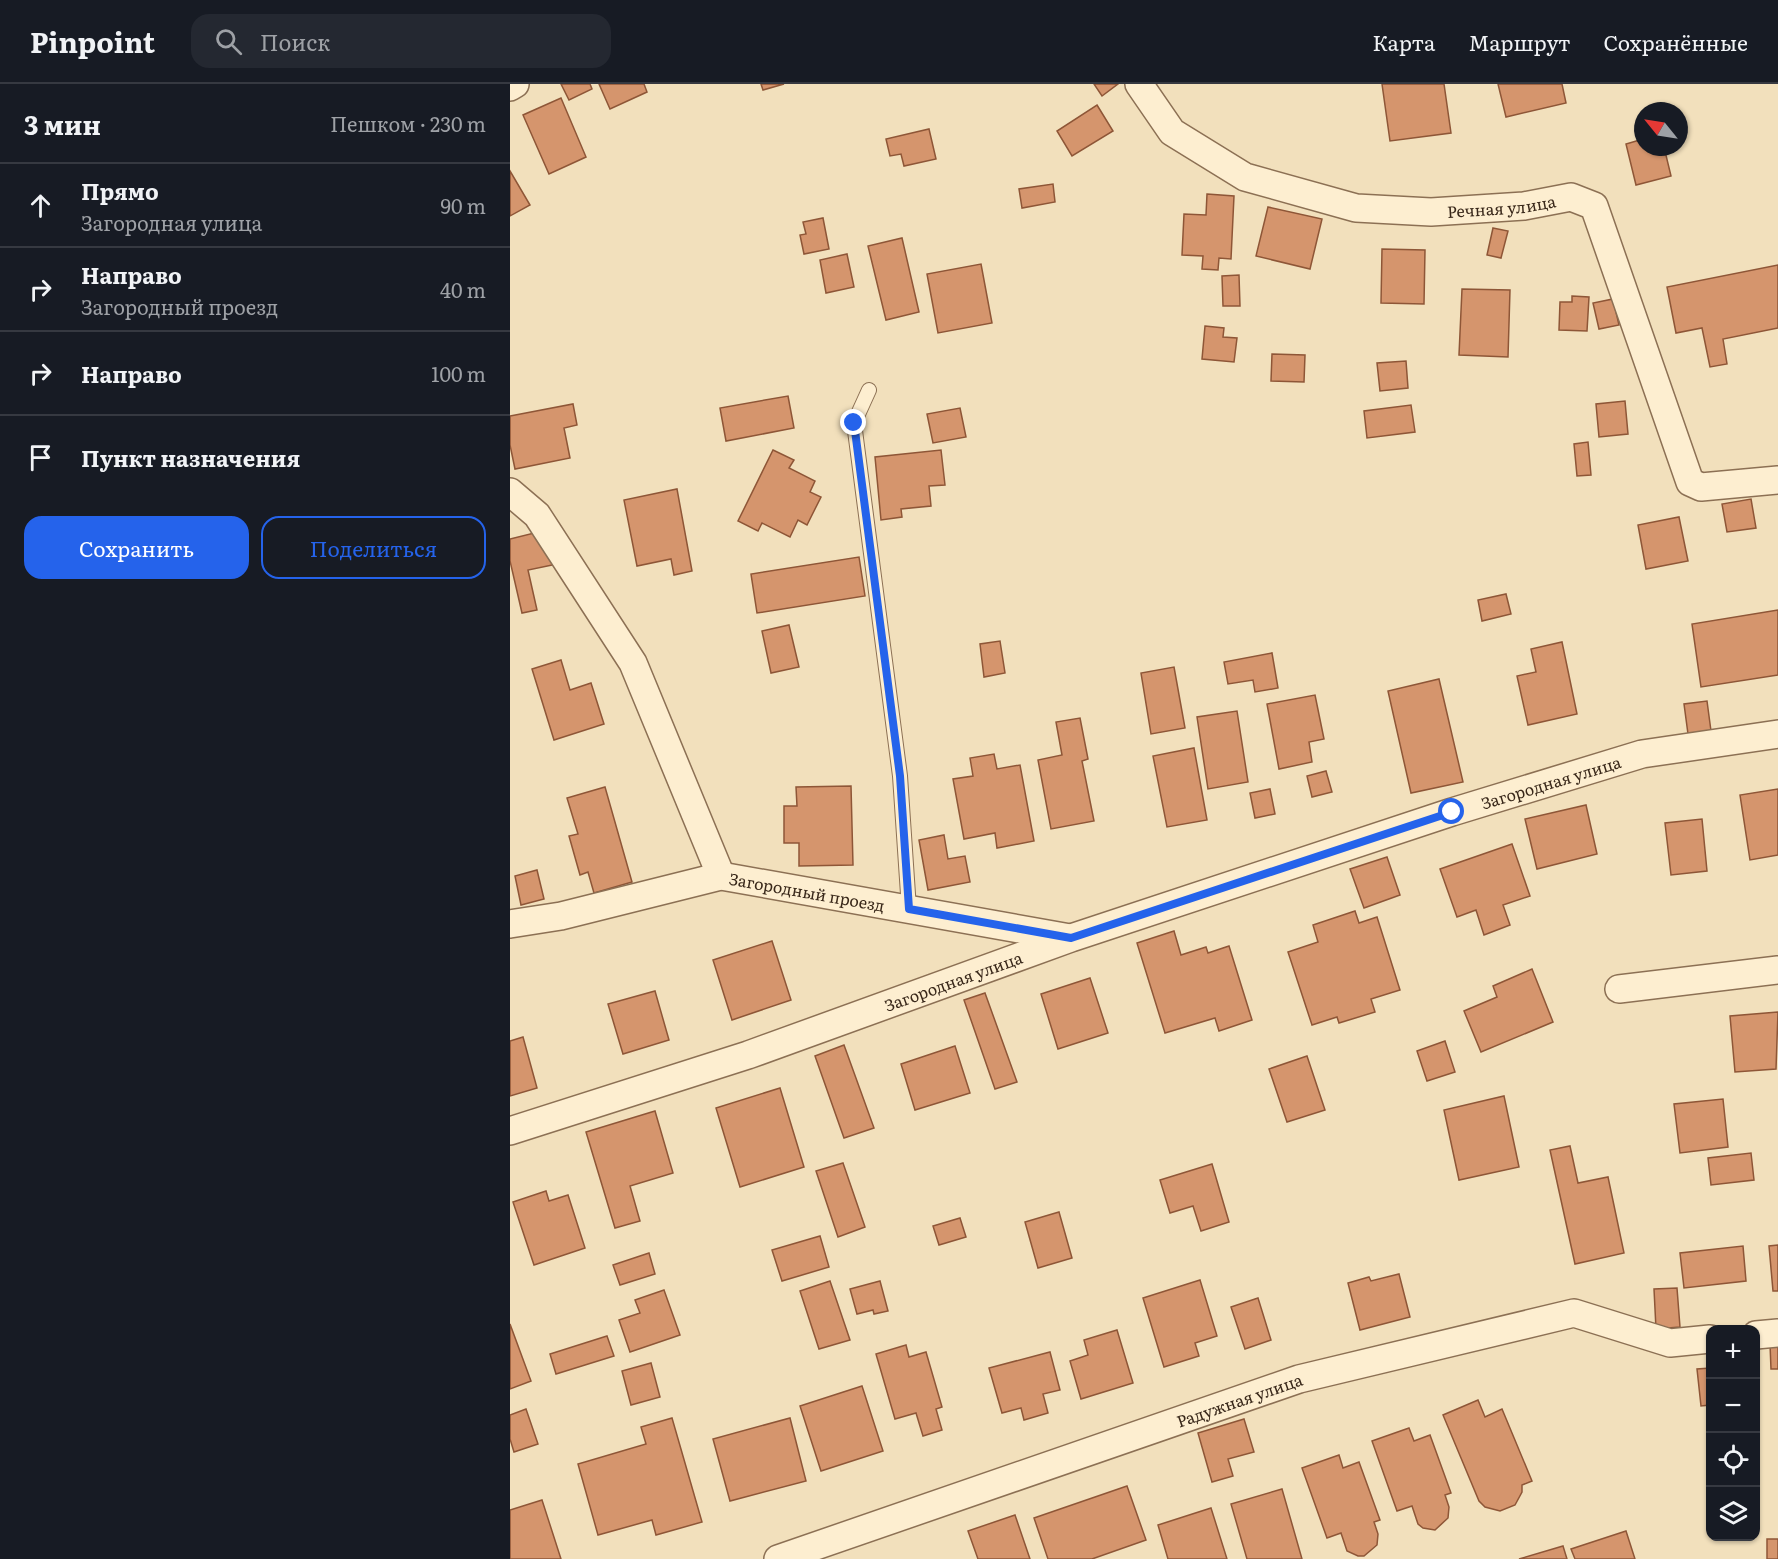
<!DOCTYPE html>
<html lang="ru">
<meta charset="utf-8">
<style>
:root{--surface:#171b24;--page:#242831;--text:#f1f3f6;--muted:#9ea1a6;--line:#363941;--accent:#2563eb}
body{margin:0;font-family:Literata,serif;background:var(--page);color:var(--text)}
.controls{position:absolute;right:18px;bottom:18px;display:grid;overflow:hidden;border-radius:12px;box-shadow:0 2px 4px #0004}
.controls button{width:54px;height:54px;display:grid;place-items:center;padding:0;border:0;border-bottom:2px solid var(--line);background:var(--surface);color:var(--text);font:30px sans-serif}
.compass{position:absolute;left:1124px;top:18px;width:54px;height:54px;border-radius:50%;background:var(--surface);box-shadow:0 2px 4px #0004;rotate:300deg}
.stop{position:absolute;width:18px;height:18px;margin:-14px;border:4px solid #2563eb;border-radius:50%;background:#fff}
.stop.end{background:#2563eb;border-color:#fff;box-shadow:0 2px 6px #0008}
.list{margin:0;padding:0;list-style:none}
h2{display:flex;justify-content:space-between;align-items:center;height:78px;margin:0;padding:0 24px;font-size:26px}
h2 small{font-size:20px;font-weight:400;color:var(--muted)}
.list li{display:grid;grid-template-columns:39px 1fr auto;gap:18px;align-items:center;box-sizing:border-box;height:84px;padding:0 24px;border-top:2px solid var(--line)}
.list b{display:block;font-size:22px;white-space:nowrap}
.list p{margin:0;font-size:20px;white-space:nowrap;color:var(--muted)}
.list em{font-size:20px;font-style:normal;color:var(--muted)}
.actions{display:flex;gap:12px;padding:18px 24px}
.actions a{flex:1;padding:14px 0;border:2px solid var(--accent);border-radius:18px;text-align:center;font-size:21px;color:var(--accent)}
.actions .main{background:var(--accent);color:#fff}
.icon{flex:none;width:33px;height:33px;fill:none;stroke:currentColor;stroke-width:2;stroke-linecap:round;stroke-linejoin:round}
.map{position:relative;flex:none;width:1268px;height:1475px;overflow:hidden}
header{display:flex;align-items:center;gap:36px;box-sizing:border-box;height:84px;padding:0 30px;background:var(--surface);border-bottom:2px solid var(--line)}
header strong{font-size:28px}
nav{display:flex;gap:33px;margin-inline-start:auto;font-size:21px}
.search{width:420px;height:54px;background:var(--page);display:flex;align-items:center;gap:15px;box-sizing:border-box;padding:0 21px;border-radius:18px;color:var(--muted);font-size:22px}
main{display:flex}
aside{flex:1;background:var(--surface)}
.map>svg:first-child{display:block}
</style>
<header>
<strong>Pinpoint</strong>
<div class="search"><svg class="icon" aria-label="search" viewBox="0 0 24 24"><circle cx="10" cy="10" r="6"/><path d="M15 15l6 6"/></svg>Поиск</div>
<nav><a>Карта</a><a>Маршрут</a><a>Сохранённые</a></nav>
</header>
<main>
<aside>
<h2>3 мин<small>Пешком · 230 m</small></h2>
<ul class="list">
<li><svg class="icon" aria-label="ahead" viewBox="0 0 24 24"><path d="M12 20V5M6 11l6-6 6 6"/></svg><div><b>Прямо</b><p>Загородная улица</p></div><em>90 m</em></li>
<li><svg class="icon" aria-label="right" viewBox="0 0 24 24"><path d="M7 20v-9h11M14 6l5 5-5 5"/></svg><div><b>Направо</b><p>Загородный проезд</p></div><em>40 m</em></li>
<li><svg class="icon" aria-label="right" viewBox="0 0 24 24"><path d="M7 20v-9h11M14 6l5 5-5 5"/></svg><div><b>Направо</b></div><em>100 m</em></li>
<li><svg class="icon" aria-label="arrive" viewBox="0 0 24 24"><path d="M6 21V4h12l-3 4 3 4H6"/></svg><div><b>Пункт назначения</b></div></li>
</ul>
<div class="actions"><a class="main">Сохранить</a><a>Поделиться</a></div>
</aside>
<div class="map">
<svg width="1268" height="1475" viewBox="0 0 1268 1475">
<rect width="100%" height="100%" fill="#f2e0bc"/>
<g fill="#d5956d" stroke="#8e5637" stroke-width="1.5">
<polygon points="51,0 80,0 82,5 59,16"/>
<polygon points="89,0 134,0 137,8 100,25"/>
<polygon points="251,0 274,0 253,6"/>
<polygon points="584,0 608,0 592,12"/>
<polygon points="872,0 934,0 941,49 880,57"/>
<polygon points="988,0 1052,0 1056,19 996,33"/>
<polygon points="51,14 76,73 39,90 13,31"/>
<polygon points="587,21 603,47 562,72 547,47"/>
<polygon points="419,45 426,75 394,82 391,70 380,72 376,55"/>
<polygon points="1133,55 1133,63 1154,63 1161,92 1126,101 1116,60"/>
<polygon points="0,87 20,121 0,132"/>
<polygon points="543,100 545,118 512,124 509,105"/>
<polygon points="697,110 724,112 721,175 709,174 708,186 692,185 693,172 672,171 674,130 696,131"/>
<polygon points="758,123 812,135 800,185 746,172"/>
<polygon points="313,134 319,165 294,170 290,151 296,150 293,138"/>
<polygon points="983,144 998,147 991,174 977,171"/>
<polygon points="392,154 409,228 376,236 358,162"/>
<polygon points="872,165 915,166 914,220 871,219"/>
<polygon points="337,170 344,203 316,209 310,176"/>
<polygon points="471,180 482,239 428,249 417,190"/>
<polygon points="1268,181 1268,244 1213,255 1217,280 1200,283 1192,244 1166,249 1157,203"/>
<polygon points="729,191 730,222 713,222 712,192"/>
<polygon points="952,205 1000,206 998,273 949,271"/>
<polygon points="1062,212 1079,213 1077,247 1049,246 1050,218 1062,218"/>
<polygon points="1103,215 1109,241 1089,245 1083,219"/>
<polygon points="695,242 714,244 713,253 727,254 724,278 692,275"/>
<polygon points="762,270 795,271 794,298 761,297"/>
<polygon points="896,277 898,304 870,307 867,279"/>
<polygon points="278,312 284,344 216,357 210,324"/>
<polygon points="1115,317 1118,350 1089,353 1086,320"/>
<polygon points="63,320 67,341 54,344 60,374 5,385 0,361 0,332"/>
<polygon points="901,321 905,348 857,354 854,327"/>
<polygon points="450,324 456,353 423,359 417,330"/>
<polygon points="1078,358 1081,391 1067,392 1064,360"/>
<polygon points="263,366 284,376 279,384 305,397 300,408 311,413 297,441 288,436 280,453 252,439 248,447 228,437"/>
<polygon points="431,366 435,401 419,402 421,422 391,425 392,433 371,436 365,373"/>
<polygon points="167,405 182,487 164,491 161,475 127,482 114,416"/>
<polygon points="1241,415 1246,444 1217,448 1212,420"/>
<polygon points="1169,433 1178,477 1136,485 1128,441"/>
<polygon points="24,449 47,480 18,486 27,526 12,529 0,477 0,455"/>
<polygon points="349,473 355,512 247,529 241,490"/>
<polygon points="996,510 1001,530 972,537 968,516"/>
<polygon points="1268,526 1268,591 1191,603 1182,540"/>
<polygon points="279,541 289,583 261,589 252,547"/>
<polygon points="490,557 495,589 474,593 470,560"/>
<polygon points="1052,558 1067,630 1018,641 1007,592 1026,588 1021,565"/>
<polygon points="762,569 768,604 745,608 743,596 718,600 714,578"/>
<polygon points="51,576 60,606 81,599 94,640 44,656 22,585"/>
<polygon points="664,583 675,644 641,650 631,589"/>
<polygon points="929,595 953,698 901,709 878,607"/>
<polygon points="805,611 814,655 799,658 802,678 769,685 757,620"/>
<polygon points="1197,617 1201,647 1178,650 1174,620"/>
<polygon points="727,627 738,698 698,705 687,633"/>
<polygon points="570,634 578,675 572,677 584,737 541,745 528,676 552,671 546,638"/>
<polygon points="684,664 697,736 657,743 643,672"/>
<polygon points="484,670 487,685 510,681 524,757 487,764 485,749 454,755 443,695 463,692 460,674"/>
<polygon points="816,687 822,708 802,713 797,692"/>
<polygon points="341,702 343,781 289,782 289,759 274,759 274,722 287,722 286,703"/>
<polygon points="95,703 122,798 84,809 78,788 70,791 59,752 68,750 57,714"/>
<polygon points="760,705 765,730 745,734 740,709"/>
<polygon points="1268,705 1268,771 1240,776 1230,711"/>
<polygon points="1076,721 1087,770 1027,785 1015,735"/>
<polygon points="1192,735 1197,787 1161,791 1155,739"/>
<polygon points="434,751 438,775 455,772 460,798 418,806 409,756"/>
<polygon points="1002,760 1020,812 993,821 1000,841 974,851 966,826 947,833 930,785"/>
<polygon points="877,773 890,811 854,824 840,785"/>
<polygon points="27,786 34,815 11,821 5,792"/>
<polygon points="845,827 849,839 867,833 890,906 861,915 865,928 829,939 827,933 802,941 778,868 808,858 803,841"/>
<polygon points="664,847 671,871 696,863 698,869 719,862 742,936 709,947 705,934 655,949 627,859"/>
<polygon points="262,857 281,916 222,936 203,876"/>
<polygon points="1022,885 1043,938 971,968 954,927 987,913 983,902"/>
<polygon points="580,894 598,949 548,965 531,910"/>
<polygon points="145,907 159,956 113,970 98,920"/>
<polygon points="475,909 507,998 485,1005 454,916"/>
<polygon points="1268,928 1266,985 1225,988 1220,932"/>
<polygon points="13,953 27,1004 0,1012 0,957"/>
<polygon points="935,957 945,988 917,997 907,967"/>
<polygon points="334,961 364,1044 334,1054 305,972"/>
<polygon points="445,962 460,1009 405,1026 391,980"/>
<polygon points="797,972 815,1026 777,1038 759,985"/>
<polygon points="270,1004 294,1083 230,1103 206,1024"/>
<polygon points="994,1012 1009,1083 949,1096 934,1026"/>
<polygon points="1213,1015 1218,1063 1170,1069 1164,1020"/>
<polygon points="145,1027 163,1089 120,1102 130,1137 105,1144 76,1048"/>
<polygon points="1060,1062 1068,1099 1098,1093 1114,1169 1065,1180 1040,1066"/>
<polygon points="1241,1069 1244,1096 1201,1101 1198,1074"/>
<polygon points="333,1079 355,1143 328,1153 306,1087"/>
<polygon points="702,1080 719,1138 691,1147 683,1122 660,1129 650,1096"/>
<polygon points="36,1107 39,1117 58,1111 75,1164 24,1181 3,1118"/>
<polygon points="549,1128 562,1174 528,1184 515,1138"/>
<polygon points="450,1134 456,1153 429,1161 423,1142"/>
<polygon points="310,1152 319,1183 272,1197 262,1166"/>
<polygon points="1268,1161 1268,1207 1263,1207 1259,1162"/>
<polygon points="1233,1162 1236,1197 1174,1204 1170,1169"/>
<polygon points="139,1169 145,1190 110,1201 103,1181"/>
<polygon points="889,1190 900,1233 850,1246 838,1199 859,1193 861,1197"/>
<polygon points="690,1196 707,1252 685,1259 689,1272 654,1283 633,1214"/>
<polygon points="320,1197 340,1256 309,1265 290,1207"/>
<polygon points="370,1197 378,1227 364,1230 363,1226 347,1230 340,1205"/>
<polygon points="1167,1204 1170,1243 1146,1245 1144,1205"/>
<polygon points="154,1206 170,1251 120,1268 109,1236 130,1229 125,1216"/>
<polygon points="748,1214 761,1256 735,1265 721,1223"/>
<polygon points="0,1240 21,1297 0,1305"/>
<polygon points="607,1246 623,1299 571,1315 560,1277 578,1271 574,1256"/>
<polygon points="97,1252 104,1272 46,1290 40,1270"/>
<polygon points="1260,1260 1268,1260 1268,1285 1261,1285"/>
<polygon points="396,1261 399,1273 416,1268 432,1323 426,1325 432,1346 413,1352 406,1329 385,1335 366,1270"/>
<polygon points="540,1268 550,1306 533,1310 538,1329 514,1336 511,1324 492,1329 479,1284"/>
<polygon points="141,1279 150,1313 121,1321 112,1287"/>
<polygon points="1200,1284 1200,1321 1191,1322 1187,1285"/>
<polygon points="352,1302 373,1367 311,1387 290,1322"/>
<polygon points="968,1316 975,1333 992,1325 1022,1397 1012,1401 1012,1408 1005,1421 990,1427 975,1423 969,1417 933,1331"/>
<polygon points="16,1325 28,1360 4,1368 0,1355 0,1331"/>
<polygon points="162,1334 192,1438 146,1451 142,1436 88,1451 68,1380 136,1360 131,1343"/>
<polygon points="280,1334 296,1397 220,1417 203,1355"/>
<polygon points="734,1335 744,1368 718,1375 723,1392 702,1398 688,1349"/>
<polygon points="899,1344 904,1357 920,1351 941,1409 935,1411 939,1423 938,1434 925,1446 913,1444 908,1440 902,1422 887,1427 862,1357"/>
<polygon points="829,1371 833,1384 849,1378 870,1436 864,1438 868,1450 867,1461 854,1472 848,1472 837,1467 831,1449 817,1454 792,1384"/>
<polygon points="617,1402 636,1456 582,1475 538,1475 524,1434"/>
<polygon points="772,1405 792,1475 737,1475 721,1420"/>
<polygon points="32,1416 51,1475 0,1475 0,1426"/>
<polygon points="701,1424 717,1475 658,1475 648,1441"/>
<polygon points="505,1431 520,1475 468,1475 458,1447"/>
<polygon points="1116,1447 1125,1475 1065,1475 1061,1465"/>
<rect x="1257" y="1455" width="11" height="20"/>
<polygon points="1053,1462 1057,1475 1009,1475"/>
</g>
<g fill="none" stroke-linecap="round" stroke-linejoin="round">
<g stroke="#8c7054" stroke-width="16">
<polyline id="lane" points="359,306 344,339 390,692 399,825"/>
</g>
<g stroke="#8c7054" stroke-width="30">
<g id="street">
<path id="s1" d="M 629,0 L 662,48 L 735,93 L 846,124 L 921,128 L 1014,122 L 1061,113 L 1084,122 L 1180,398 L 1191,403 L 1268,396"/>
<polyline points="0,3 5,0"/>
<polyline points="0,408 27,431 123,579 211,792"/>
<path id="s2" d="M 0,840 L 51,832 L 211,792 L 560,854"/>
<polyline points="1109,905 1268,886"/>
<path id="s3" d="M 0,1047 L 238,971 L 561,854 L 942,728 L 1132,670 L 1268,650"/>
<polyline points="1246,1251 1268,1249"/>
<path id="s4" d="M 268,1475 L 789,1295 L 1064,1229 L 1160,1259 L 1200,1255"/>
</g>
</g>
<use href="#lane" stroke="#fdeed0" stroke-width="14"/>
<use href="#street" stroke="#fdeed0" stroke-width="27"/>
</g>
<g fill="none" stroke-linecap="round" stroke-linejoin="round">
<polyline stroke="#2563eb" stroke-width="8" points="344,339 390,692 399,825 561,854 942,728"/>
</g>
<g text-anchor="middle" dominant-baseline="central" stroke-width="4.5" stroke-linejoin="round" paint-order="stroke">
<g font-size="16" fill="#39281a" stroke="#f9ebcc">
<text stroke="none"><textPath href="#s1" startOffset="405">Речная улица</textPath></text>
<text stroke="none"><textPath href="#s3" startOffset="1098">Загородная улица</textPath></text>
<text stroke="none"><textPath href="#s2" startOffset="304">Загородный проезд</textPath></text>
<text stroke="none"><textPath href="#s3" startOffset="468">Загородная улица</textPath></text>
<text stroke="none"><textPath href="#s4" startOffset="488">Радужная улица</textPath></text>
</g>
</g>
</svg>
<div class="controls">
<button>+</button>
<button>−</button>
<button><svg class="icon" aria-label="locate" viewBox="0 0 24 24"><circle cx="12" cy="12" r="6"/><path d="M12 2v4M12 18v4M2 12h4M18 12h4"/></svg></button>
<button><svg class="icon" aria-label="layers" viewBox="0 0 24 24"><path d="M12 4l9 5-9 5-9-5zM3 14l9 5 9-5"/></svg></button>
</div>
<svg class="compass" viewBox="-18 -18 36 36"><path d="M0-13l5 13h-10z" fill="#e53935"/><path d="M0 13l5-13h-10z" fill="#9ea1a6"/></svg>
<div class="stop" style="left:942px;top:728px"></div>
<div class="stop end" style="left:344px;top:339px"></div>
</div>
</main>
